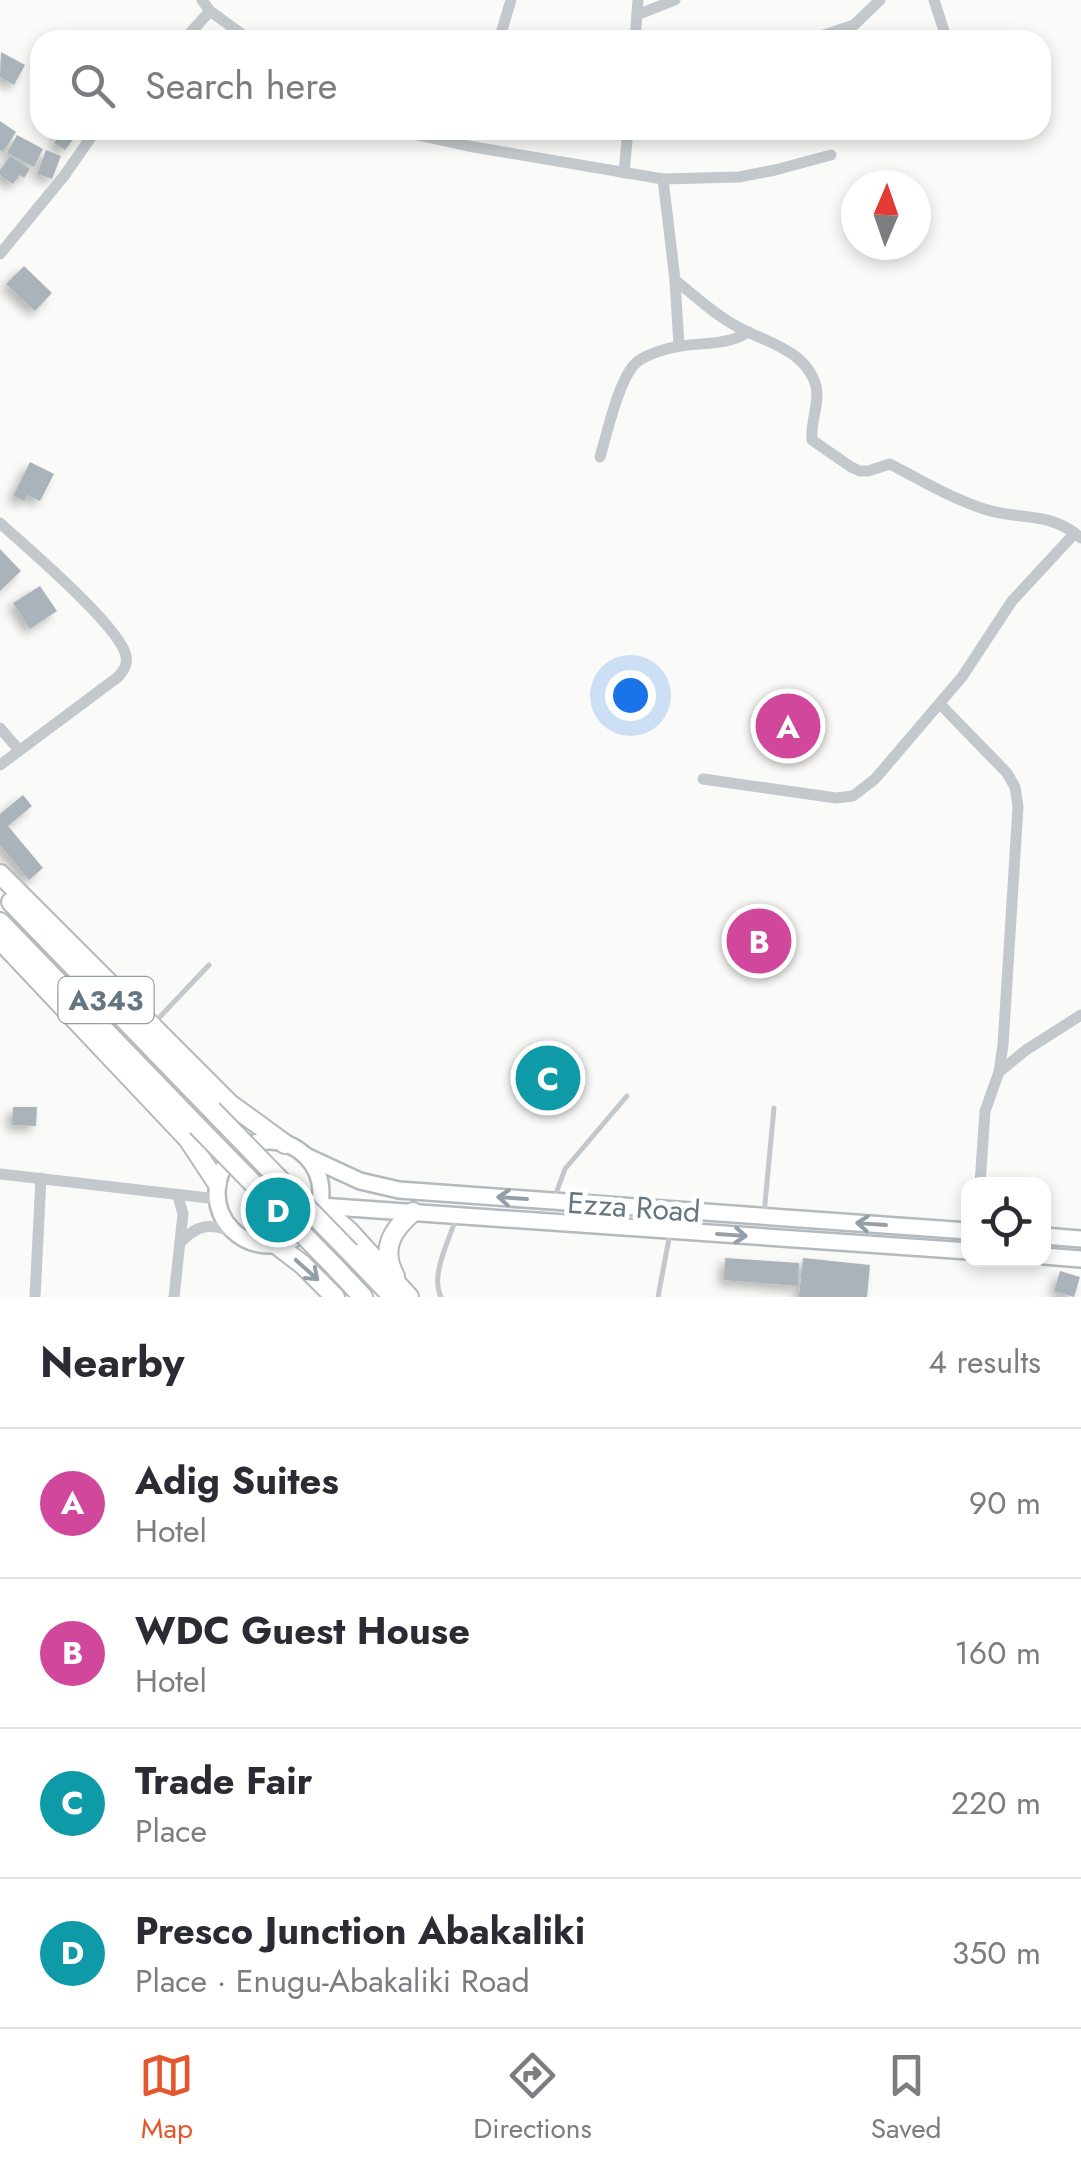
<!DOCTYPE html>
<meta charset="utf-8">
<style>
:root{--surface:#fff;--page:#f2f2f3;--text:#2b2b33;--muted:#7c7c81;--line:#e1e1e2;--accent:#e4572e}
body{margin:0;font-family:Jost,sans-serif;background:var(--page);color:var(--text)}
.controls{position:absolute;right:30px;bottom:30px;display:grid;overflow:hidden;border-radius:20px;box-shadow:0 5px 15px #0003}
.controls button{width:90px;height:90px;display:grid;place-items:center;padding:0;border:0;border-bottom:2px solid var(--line);background:var(--surface);color:var(--text);font:50px sans-serif}
.compass{position:absolute;left:841px;top:170px;width:90px;height:90px;border-radius:50%;background:var(--surface);box-shadow:0 5px 15px #0003;rotate:2deg}
.you{position:absolute;left:630px;top:695px;width:35px;height:35px;margin:-25px;border:8px solid #fff;border-radius:50%;background:#1a73e8;box-shadow:0 0 0 15px #1a73e833}
.badge{display:grid;place-items:center;width:65px;height:65px;border-radius:50%;background:var(--accent);color:#fff;font-size:32px;font-weight:700}
.pin{position:absolute;translate:-50% -50%;border:5px solid #fff;box-shadow:0 2px 10px #0006}
.list{margin:0;padding:0;list-style:none}
h2{display:flex;justify-content:space-between;align-items:center;height:130px;margin:0;padding:0 40px;font-size:42px}
h2 small{font-size:32px;font-weight:400;color:var(--muted)}
.list li{display:grid;grid-template-columns:65px 1fr auto;gap:30px;align-items:center;box-sizing:border-box;height:150px;padding:0 40px;border-top:2px solid var(--line)}
.list b{display:block;font-size:38px;white-space:nowrap}
.list p{margin:0;font-size:32px;white-space:nowrap;color:var(--muted)}
.list em{font-size:32px;font-style:normal;color:var(--muted)}
.icon{flex:none;width:55px;height:55px;fill:none;stroke:currentColor;stroke-width:2;stroke-linecap:round;stroke-linejoin:round}
.map{position:relative;flex:none;width:1081px;height:1297px;overflow:hidden}
.search{position:absolute;background:var(--surface);box-shadow:0 5px 15px #0003;left:30px;right:30px;top:30px;height:110px;display:flex;align-items:center;gap:25px;box-sizing:border-box;padding:0 35px;border-radius:30px;color:var(--muted);font-size:38px}
.sheet{height:730px;background:var(--surface)}
nav{display:flex;justify-content:space-around;align-items:center;box-sizing:border-box;height:140px;border-top:2px solid var(--line);background:var(--surface);font-size:28px;color:var(--muted)}
nav a{display:grid;justify-items:center;gap:5px}
nav .on{color:var(--accent)}
.map>svg:first-child{display:block}
</style>
<div class="map">
<svg width="1081" height="1297" viewBox="0 0 1081 1297">
<defs>
<filter id="shadow"><feDropShadow dx="-5.5" dy="5.5" stdDeviation="5" flood-color="#0004"/></filter>
</defs>
<rect width="100%" height="100%" fill="#fafaf8"/>
<g fill="#aab3b9" filter="url(#shadow)">
<polygon points="1,52 25,65 14,85 0,77"/>
<polygon points="0,121 16,132 3,152 0,150"/>
<polygon points="63,130 71,130 77,134 65,150 54,143"/>
<polygon points="17,135 43,149 34,167 7,153"/>
<polygon points="46,150 61,156 52,179 37,174"/>
<polygon points="10,156 30,169 24,178 20,175 13,184 0,175 0,170"/>
<polygon points="24,266 52,293 35,311 6,284"/>
<polygon points="30,462 54,474 40,501 27,495 24,501 13,496"/>
<polygon points="0,549 21,571 0,591"/>
<polygon points="40,586 57,611 30,629 13,603"/>
<polygon points="23,795 32,806 8,826 43,868 29,880 0,845 0,814"/>
<polygon points="13,1107 37,1107 36,1126 12,1125"/>
<polygon points="725,1258 799,1263 798,1286 724,1280"/>
<polygon points="803,1258 870,1265 867,1297 799,1297"/>
<polygon points="1060,1271 1080,1277 1074,1297 1054,1291"/>
</g>
<g fill="none" stroke-linecap="round" stroke-linejoin="round">
<g stroke="#b3babf" stroke-width="20">
<g id="secondary">
<circle cx="269" cy="1193" r="52"/>
<polyline points="306,1156 360,1181 399,1190 968,1231"/>
<polyline points="320,1206 968,1251"/>
<polyline points="1044,1236 1081,1239"/>
<polyline points="1044,1256 1081,1259"/>
</g>
</g>
<g stroke="#b4b9bd" stroke-width="22">
<g id="trunk">
<polyline points="0,874 230,1104 285,1144"/>
<polyline points="11,902 212,1110"/>
<polyline points="0,922 197,1126"/>
<polyline points="0,940 188,1139 217,1183"/>
<polyline points="320,1206 349,1231 409,1297"/>
<polyline points="277,1245 303,1265 335,1297"/>
<polyline points="350,1252 393,1297"/>
<polyline points="334,1266 363,1297"/>
<path d="M 395,1276 C 380,1249 392,1230 413,1212"/>
</g>
</g>
<g stroke="#c3c8cc" stroke-width="5">
<polyline points="156,1021 209,965"/>
<polyline points="554,1199 565,1169 627,1096"/>
<polyline points="764,1214 774,1108"/>
<path d="M 441,1297 C 430,1275 449,1241 456,1218"/>
<polyline points="658,1297 670,1233"/>
</g>
<g stroke="#c3c8cc" stroke-width="11">
<polyline points="202,0 210,11 250,40"/>
<polyline points="934,0 944,31"/>
<polyline points="637,15 675,0"/>
<polyline points="184,40 210,11"/>
<polyline points="499,40 511,0"/>
<polyline points="635,40 638,0"/>
<polyline points="809,40 854,25 880,0"/>
<polyline points="395,130 468,146 663,179 739,177 775,170 831,155"/>
<polyline points="275,132 275,130"/>
<polyline points="624,173 628,130"/>
<polyline points="663,179 675,280 679,346"/>
<polyline points="0,254 64,176 96,130"/>
<path d="M 675,280 C 695,296 715,315 738,327 C 767,343 806,350 816,386 C 820,404 810,422 812,440 L 851,467 L 860,471 L 868,471 L 890,464 C 920,480 951,498 984,509 C 1021,521 1048,510 1081,538"/>
<path d="M 600,457 C 607,434 619,377 637,362 C 647,354 667,348 681,346 C 708,342 724,346 749,332"/>
<path d="M 0,523 C 25,546 121,627 126,656 C 128,665 123,671 118,677 L 0,765"/>
<polyline points="940,704 1007,773 1015,787 1018,807 1003,1045 999,1072 985,1111 980,1184"/>
<polyline points="0,728 19,750"/>
<polyline points="703,779 836,798 853,796 875,779 962,677 1012,601 1075,533"/>
<polyline points="999,1072 1026,1050 1081,1015"/>
<polyline points="0,1174 217,1199"/>
<path d="M 180,1243 C 197,1224 210,1223 233,1232"/>
<polyline points="35,1297 41,1178"/>
<polyline points="174,1297 183,1214 178,1196"/>
</g>
<use href="#secondary" stroke="#fff" stroke-width="15"/>
<use href="#trunk" stroke="#fff" stroke-width="18"/>
<g stroke="#b4b9bd" stroke-width="22" stroke-linecap="butt">
<g id="trunk-bridge">
<polyline points="212,1110 350,1252"/>
<polyline points="197,1126 334,1266"/>
</g>
</g>
<use href="#trunk-bridge" stroke="#fff" stroke-width="18"/>
</g>
<defs><path id="oneway-shaft" d="M-6 0H5M1.5-3L5.5 0L1.5 3" fill="none" stroke-width="1.6" stroke-linecap="round" stroke-linejoin="round" transform="scale(2.5)"/></defs>
<g stroke="#939fa8">
<use href="#oneway-shaft" transform="translate(512 1198) rotate(-176)"/>
<use href="#oneway-shaft" transform="translate(871 1224) rotate(-176)"/>
<use href="#oneway-shaft" transform="translate(732 1235) rotate(4)"/>
<use href="#oneway-shaft" transform="translate(307 1270) rotate(42)"/>
</g>
<g text-anchor="middle" dominant-baseline="central" stroke-width="10" stroke-linejoin="round" paint-order="stroke">
<rect fill="#fff" stroke="#939fa8" stroke-width="2.5" x="58.5" y="977" width="95" height="46" rx="8"/>
<g font-size="28" font-weight="bold" fill="#657683">
<text x="106" y="1000">A343</text>
</g>
<g font-size="30" fill="#657683" stroke="#fff">
<text transform="translate(634 1207) rotate(4)">Ezza Road</text>
</g>
</g>
</svg>
<div class="controls">
<button><svg class="icon" aria-label="locate" viewBox="0 0 24 24"><circle cx="12" cy="12" r="6"/><path d="M12 2v4M12 18v4M2 12h4M18 12h4"/></svg></button>
</div>
<svg class="compass" viewBox="-18 -18 36 36"><path d="M0-13l5 13h-10z" fill="#e53935"/><path d="M0 13l5-13h-10z" fill="#7c7c81"/></svg>
<div class="you"></div>
<div class="pin badge" style="left:788px;top:726px;background:#d1479c">A</div>
<div class="pin badge" style="left:759px;top:941px;background:#d1479c">B</div>
<div class="pin badge" style="left:548px;top:1078px;background:#0f9aa8">C</div>
<div class="pin badge" style="left:278px;top:1210px;background:#0f9aa8">D</div>
<div class="search"><svg class="icon" aria-label="search" viewBox="0 0 24 24"><circle cx="10" cy="10" r="6"/><path d="M15 15l6 6"/></svg>Search here</div>
</div>
<section class="sheet">
<h2>Nearby<small>4 results</small></h2>
<ul class="list">
<li><span class="badge" style="background:#d1479c">A</span><div><b>Adig Suites</b><p>Hotel</p></div><em>90 m</em></li>
<li><span class="badge" style="background:#d1479c">B</span><div><b>WDC Guest House</b><p>Hotel</p></div><em>160 m</em></li>
<li><span class="badge" style="background:#0f9aa8">C</span><div><b>Trade Fair</b><p>Place</p></div><em>220 m</em></li>
<li><span class="badge" style="background:#0f9aa8">D</span><div><b>Presco Junction Abakaliki</b><p>Place · Enugu-Abakaliki Road</p></div><em>350 m</em></li>
</ul>
</section>
<nav>
<a class="on"><svg class="icon" aria-label="map" viewBox="0 0 24 24"><path d="M3 6l6-2 6 2 6-2v14l-6 2-6-2-6 2zM9 4v14M15 6v14"/></svg>Map</a>
<a><svg class="icon" aria-label="directions" viewBox="0 0 24 24"><path d="M12 3l9 9-9 9-9-9zM9 14v-3h6M13 9l2 2-2 2"/></svg>Directions</a>
<a><svg class="icon" aria-label="saved" viewBox="0 0 24 24"><path d="M7 4h10v16l-5-4-5 4z"/></svg>Saved</a>
</nav>
